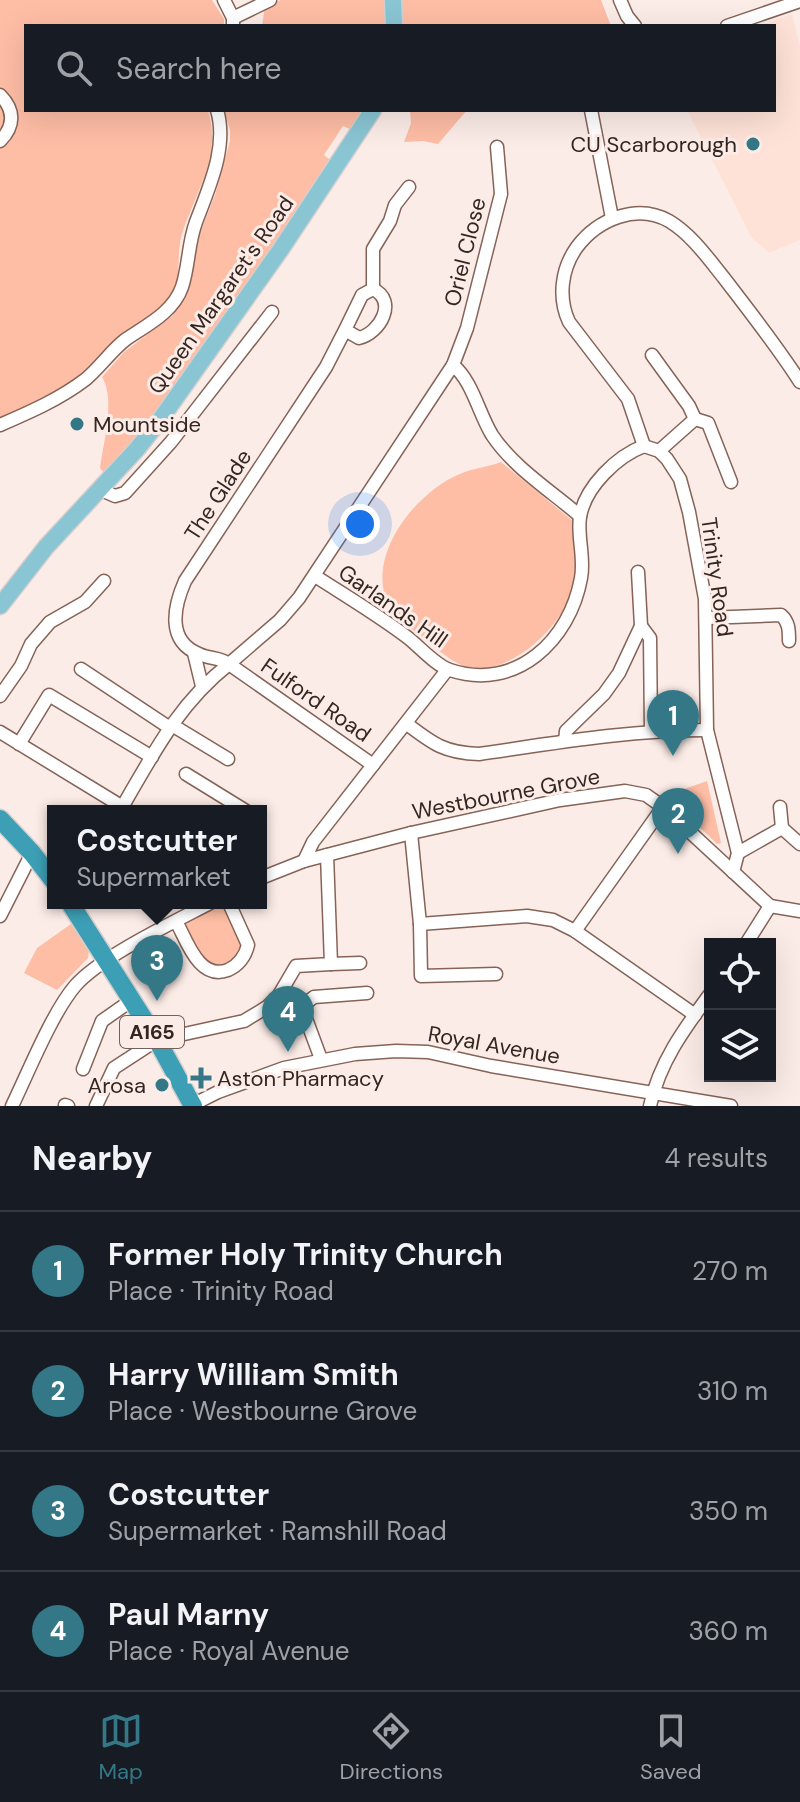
<!DOCTYPE html>
<meta charset="utf-8">
<style>
:root{--surface:#171b24;--page:#242831;--text:#f1f3f6;--muted:#9ea1a6;--line:#363941;--accent:#347888}
body{margin:0;font-family:"DM Sans",sans-serif;background:var(--page);color:var(--text)}
.controls{position:absolute;right:24px;bottom:24px;display:grid;overflow:hidden;border-radius:0px;box-shadow:0 8px 32px #0002}
.controls button{width:72px;height:72px;display:grid;place-items:center;padding:0;border:0;border-bottom:2px solid var(--line);background:var(--surface);color:var(--text);font:40px sans-serif}
.you{position:absolute;left:360px;top:524px;width:28px;height:28px;margin:-20px;border:6px solid #fff;border-radius:50%;background:#1a73e8;box-shadow:0 0 0 12px #1a73e833}
.badge{display:grid;place-items:center;width:52px;height:52px;border-radius:50%;background:var(--accent);color:#fff;font-size:26px;font-weight:700}
.pin{position:absolute;translate:-50% -66px;filter:drop-shadow(0 2px 4px #0008)}
.pin::after{content:'';position:absolute;top:42px;width:28px;height:24px;background:inherit;clip-path:polygon(0 0,100% 0,50% 100%)}
.popup{position:absolute;left:47px;top:805px;width:220px;height:104px;box-sizing:border-box;display:grid;place-content:center;border-radius:0px;background:var(--surface);filter:drop-shadow(0 2px 6px #0005);font-size:26px;white-space:nowrap;color:var(--muted)}
.popup b{font-size:30px;color:var(--text)}
.popup::after{content:'';position:absolute;left:50%;top:100%;margin-left:-16px;border:16px solid transparent;border-top-color:var(--surface)}
.list{margin:0;padding:0;list-style:none}
h2{display:flex;justify-content:space-between;align-items:center;height:104px;margin:0;padding:0 32px;font-size:34px}
h2 small{font-size:26px;font-weight:400;color:var(--muted)}
.list li{display:grid;grid-template-columns:52px 1fr auto;gap:24px;align-items:center;box-sizing:border-box;height:120px;padding:0 32px;border-top:2px solid var(--line)}
.list b{display:block;font-size:30px;white-space:nowrap}
.list p{margin:0;font-size:26px;white-space:nowrap;color:var(--muted)}
.list em{font-size:26px;font-style:normal;color:var(--muted)}
.icon{flex:none;width:44px;height:44px;fill:none;stroke:currentColor;stroke-width:2;stroke-linecap:round;stroke-linejoin:round}
.map{position:relative;flex:none;width:800px;height:1106px;overflow:hidden}
.search{position:absolute;background:var(--surface);box-shadow:0 8px 32px #0002;left:24px;right:24px;top:24px;height:88px;display:flex;align-items:center;gap:20px;box-sizing:border-box;padding:0 28px;border-radius:0px;color:var(--muted);font-size:30px}
.sheet{height:584px;background:var(--surface)}
nav{display:flex;justify-content:space-around;align-items:center;box-sizing:border-box;height:112px;border-top:2px solid var(--line);background:var(--surface);font-size:22px;color:var(--muted)}
nav a{display:grid;justify-items:center;gap:4px}
nav .on{color:var(--accent)}
.map>svg:first-child{display:block}
</style>
<div class="map">
<svg width="800" height="1106" viewBox="0 0 800 1106">
<rect width="100%" height="100%" fill="#fcece7"/>
<polygon fill="#fee2d7" points="792,14 800,46 800,240 769,253 751,237 687,110 774,110 774,26 758,26"/>
<g fill="#febda5">
<path d="M 0,0 L 212,0 L 224,19 L 224,26 L 26,26 L 26,110 L 208,110 C 220,150 203,180 189,215 C 185,224 181,235 180,244 C 177,261 181,282 171,298 C 159,316 139,322 122,333 C 109,342 101,358 89,369 C 63,392 32,406 0,420 Z"/>
<polygon points="281,0 601,0 611,26 262,26 265,6"/>
<path d="M 224,110 L 366,110 L 352,130 L 343,126 L 324,155 L 329,159 L 335,158 L 159,412 L 105,474 L 100,468 C 103,443 116,400 102,377 L 124,352 L 172,316 L 186,296 L 191,280 L 199,235 L 215,195 L 230,141 L 230,130 Z"/>
<polygon points="410,110 467,110 438,144 423,141 404,142 411,123"/>
<path d="M 501,462 L 574,522 C 575,538 579,555 578,570 C 575,616 512,681 464,666 C 449,661 432,644 419,634 C 412,629 401,623 395,616 C 357,565 413,493 460,474 C 473,468 488,467 501,462 Z"/>
<polygon points="707,781 721,843 717,844 667,795"/>
<polygon points="224,903 243,941 241,956 220,969 205,965 182,926"/>
<polygon points="71,924 89,949 88,958 57,990 24,973 37,948"/>
</g>
<g fill="none" stroke-linecap="round" stroke-linejoin="round">
<g stroke="#856357" stroke-width="15">
<g id="minor">
<polyline points="224,0 233,18 233,26"/>
<polyline points="620,0 627,16 635,26"/>
<polyline points="233,18 270,0"/>
<polyline points="727,26 800,1"/>
<path d="M 0,95 C 15,110 15,126 0,141"/>
<polyline points="591,110 612,218"/>
<polyline points="373,289 373,249 390,221 395,205 409,187"/>
<path d="M 345,330 L 362,295 L 373,289 C 398,301 380,333 359,338 L 345,330 L 326,367 L 185,581 C 174,606 166,641 199,654 C 209,659 220,657 229,664 L 280,620 L 299,598 L 453,365 L 467,328 L 501,194 L 497,147"/>
<polyline points="652,355 689,406 695,419"/>
<path d="M 453,365 C 473,382 478,412 492,435 C 513,467 551,491 580,516"/>
<path d="M 0,425 C 30,412 60,399 86,379 C 100,367 111,351 125,340 C 145,326 173,313 182,287 C 189,266 188,243 196,222 C 209,187 228,147 217,110"/>
<path d="M 644,446 L 628,399 L 569,322 C 558,298 561,269 577,247 C 598,219 637,203 669,221 C 691,234 708,258 724,278 C 750,312 777,346 800,382"/>
<polyline points="644,446 659,451 667,459 680,479 689,512 705,599 707,730 738,853 733,872"/>
<polyline points="659,451 695,419 708,423 731,482"/>
<polyline points="99,489 115,496 125,493 171,442 272,312"/>
<path d="M 315,576 C 346,596 378,615 407,637 C 420,647 435,665 450,670 C 516,692 570,640 581,578 C 585,558 577,536 580,517 C 585,487 617,456 644,446"/>
<path d="M 706,618 L 781,615 C 789,622 789,630 789,641"/>
<polyline points="641,626 650,638 651,731"/>
<polyline points="194,653 202,686"/>
<polyline points="81,669 170,728"/>
<polyline points="0,696 21,666 31,644 50,622 85,602 104,581"/>
<path d="M 407,724 C 433,744 445,753 479,754 C 555,743 630,730 707,730"/>
<polyline points="172,725 228,759"/>
<polyline points="0,732 126,809"/>
<polyline points="565,741 566,731 604,694 619,673 641,626 638,572"/>
<polyline points="19,744 49,695 152,757"/>
<polyline points="186,774 246,811"/>
<polyline points="780,807 782,828"/>
<path d="M 120,811 C 152,756 178,704 229,664 L 373,765"/>
<polyline points="411,833 420,924 421,976 496,974"/>
<polyline points="738,853 782,828 800,844"/>
<polyline points="304,861 313,842 447,670"/>
<polyline points="261,878 304,861 411,833 560,800 625,791 646,795 663,807 770,906"/>
<polyline points="0,916 32,853"/>
<path d="M 176,921 C 187,941 199,981 228,970 C 239,965 245,957 248,945 L 229,903"/>
<polyline points="420,924 527,916 553,920 575,931 695,1015"/>
<polyline points="575,931 663,807"/>
<polyline points="746,944 770,906 800,911"/>
<polyline points="331,964 360,963"/>
<polyline points="321,1059 305,1016 306,1003 314,997 367,993"/>
<polyline points="83,1069 102,1021 132,1000"/>
<polyline points="65,1105 68,1106"/>
<polyline points="192,1105 218,1092 284,1068 355,1054 396,1051 428,1052 491,1066 731,1106"/>
<path d="M 12,1106 C 28,1073 52,1013 75,986 C 100,957 174,922 210,903"/>
<polyline points="96,1106 114,1068 157,1040 244,1021 267,1007 279,995 296,966 331,964 327,855"/>
<path d="M 650,1106 C 659,1063 684,1029 710,994"/>
</g>
</g>
<g stroke="#d2cfce" stroke-width="19">
<g id="major">
<polyline points="393,0 394,26"/>
<polyline points="0,606 46,547 137,449 160,420 281,249 373,110"/>
</g>
</g>
<g stroke="#d2cfce" stroke-width="21">
<g id="highway">
<polyline points="0,819 32,853 53,880"/>
<polyline points="70,903 157,1040 193,1106"/>
</g>
</g>
<use href="#minor" stroke="#fff" stroke-width="12"/>
<use href="#major" stroke="#8ac5d3" stroke-width="16"/>
<use href="#highway" stroke="#3c9fb5" stroke-width="18"/>
</g>
<g fill="#347888" stroke="#fcece7" stroke-width="3">
<circle cx="753" cy="144" r="8"/>
<circle cx="77" cy="424" r="8"/>
<path d="M197 1066h8v8h8v8h-8v8h-8v-8h-8v-8h8z"/>
<circle cx="162" cy="1085" r="8"/>
</g>
<g text-anchor="middle" dominant-baseline="central" stroke-width="6" stroke-linejoin="round" paint-order="stroke">
<rect fill="#fcece7" stroke="#70615c" stroke-width="2" x="120" y="1016" width="64" height="32" rx="6"/>
<g font-size="20" font-weight="bold" fill="#342620">
<text x="152" y="1032">A165</text>
</g>
<g font-size="22" fill="#342620" stroke="#fcece7" text-anchor="end">
<text x="737" y="144">CU Scarborough</text>
<text x="93" y="424" text-anchor="start">Mountside</text>
<text x="217" y="1078" text-anchor="start">Aston Pharmacy</text>
<text x="146" y="1085">Arosa</text>
</g>
<g font-size="22" fill="#342620" stroke="#fcece7">
<text transform="translate(465 252) rotate(-76)">Oriel Close</text>
<text transform="translate(221 295) rotate(-55)">Queen Margaret's Road</text>
<text transform="translate(218 495) rotate(-57)">The Glade</text>
<text transform="translate(717 577) rotate(82)">Trinity Road</text>
<text transform="translate(393 606) rotate(35)">Garlands Hill</text>
<text transform="translate(316 700) rotate(35)">Fulford Road</text>
<text transform="translate(506 794) rotate(-11)">Westbourne Grove</text>
<text transform="translate(494 1045) rotate(10)">Royal Avenue</text>
</g>
</g>
</svg>
<div class="controls">
<button><svg class="icon" aria-label="locate" viewBox="0 0 24 24"><circle cx="12" cy="12" r="6"/><path d="M12 2v4M12 18v4M2 12h4M18 12h4"/></svg></button>
<button><svg class="icon" aria-label="layers" viewBox="0 0 24 24"><path d="M12 4l9 5-9 5-9-5zM3 14l9 5 9-5"/></svg></button>
</div>
<div class="you"></div>
<div class="pin badge" style="left:673px;top:756px">1</div>
<div class="pin badge" style="left:678px;top:854px">2</div>
<div class="pin badge" style="left:157px;top:1001px">3</div>
<div class="popup"><b>Costcutter</b>Supermarket</div>
<div class="pin badge" style="left:288px;top:1052px">4</div>
<div class="search"><svg class="icon" aria-label="search" viewBox="0 0 24 24"><circle cx="10" cy="10" r="6"/><path d="M15 15l6 6"/></svg>Search here</div>
</div>
<section class="sheet">
<h2>Nearby<small>4 results</small></h2>
<ul class="list">
<li><span class="badge">1</span><div><b>Former Holy Trinity Church</b><p>Place · Trinity Road</p></div><em>270 m</em></li>
<li><span class="badge">2</span><div><b>Harry William Smith</b><p>Place · Westbourne Grove</p></div><em>310 m</em></li>
<li><span class="badge">3</span><div><b>Costcutter</b><p>Supermarket · Ramshill Road</p></div><em>350 m</em></li>
<li><span class="badge">4</span><div><b>Paul Marny</b><p>Place · Royal Avenue</p></div><em>360 m</em></li>
</ul>
</section>
<nav>
<a class="on"><svg class="icon" aria-label="map" viewBox="0 0 24 24"><path d="M3 6l6-2 6 2 6-2v14l-6 2-6-2-6 2zM9 4v14M15 6v14"/></svg>Map</a>
<a><svg class="icon" aria-label="directions" viewBox="0 0 24 24"><path d="M12 3l9 9-9 9-9-9zM9 14v-3h6M13 9l2 2-2 2"/></svg>Directions</a>
<a><svg class="icon" aria-label="saved" viewBox="0 0 24 24"><path d="M7 4h10v16l-5-4-5 4z"/></svg>Saved</a>
</nav>
